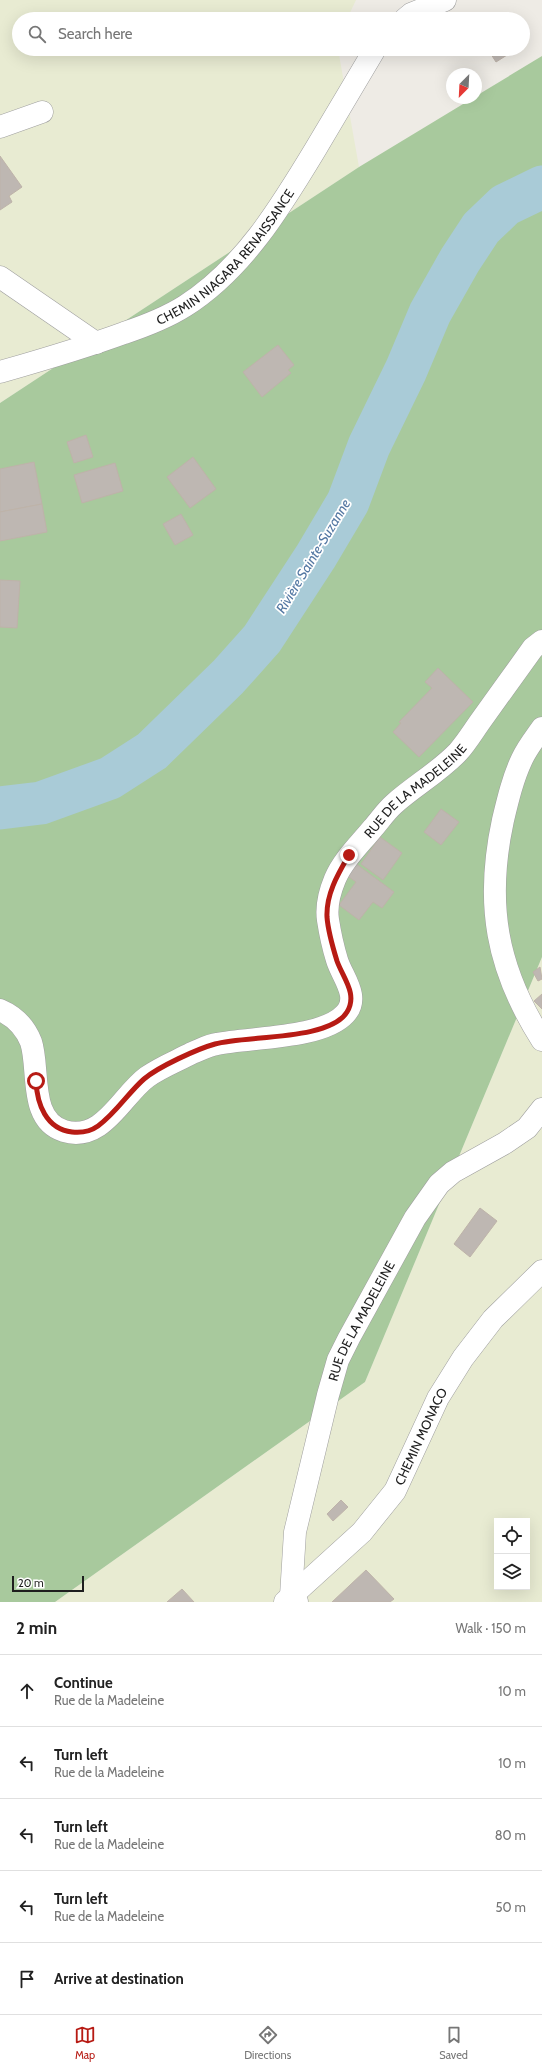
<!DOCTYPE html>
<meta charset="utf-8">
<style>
:root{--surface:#fff;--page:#f6f6f6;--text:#222;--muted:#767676;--line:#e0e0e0;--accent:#b71b14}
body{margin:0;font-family:Cabin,sans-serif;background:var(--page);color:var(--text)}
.controls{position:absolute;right:12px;bottom:12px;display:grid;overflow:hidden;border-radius:0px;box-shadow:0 4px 16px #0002}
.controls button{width:36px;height:36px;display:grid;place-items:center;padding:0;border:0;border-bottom:1px solid var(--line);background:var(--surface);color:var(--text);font:20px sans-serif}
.compass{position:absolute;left:446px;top:68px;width:36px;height:36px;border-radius:50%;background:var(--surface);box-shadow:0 4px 16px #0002;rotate:204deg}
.scale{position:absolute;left:12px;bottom:10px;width:72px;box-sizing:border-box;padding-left:4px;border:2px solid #1e1e1e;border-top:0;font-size:11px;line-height:14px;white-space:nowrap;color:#1e1e1e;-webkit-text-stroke:3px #fff;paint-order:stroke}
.stop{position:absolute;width:12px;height:12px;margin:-9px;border:3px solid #b71b14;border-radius:50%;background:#fff}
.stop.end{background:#b71b14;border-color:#fff;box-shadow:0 1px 4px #0008}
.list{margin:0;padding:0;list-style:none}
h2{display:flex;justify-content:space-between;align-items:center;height:52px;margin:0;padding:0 16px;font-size:17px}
h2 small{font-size:13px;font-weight:400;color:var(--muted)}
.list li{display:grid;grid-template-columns:26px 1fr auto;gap:12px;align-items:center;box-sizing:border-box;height:72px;padding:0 16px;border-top:1px solid var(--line)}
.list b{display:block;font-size:15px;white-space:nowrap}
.list p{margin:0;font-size:13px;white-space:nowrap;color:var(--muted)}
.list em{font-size:13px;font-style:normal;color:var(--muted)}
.icon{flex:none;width:22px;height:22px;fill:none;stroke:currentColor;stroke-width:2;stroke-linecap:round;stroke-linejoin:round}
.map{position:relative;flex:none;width:542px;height:1602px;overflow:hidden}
.search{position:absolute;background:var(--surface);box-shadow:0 4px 16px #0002;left:12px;right:12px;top:12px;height:44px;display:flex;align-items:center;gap:10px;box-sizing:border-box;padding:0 14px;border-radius:22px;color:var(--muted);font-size:15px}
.sheet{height:412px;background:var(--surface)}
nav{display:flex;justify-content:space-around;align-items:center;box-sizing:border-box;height:56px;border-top:1px solid var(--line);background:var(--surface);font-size:11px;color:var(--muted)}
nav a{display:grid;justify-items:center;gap:2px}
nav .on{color:var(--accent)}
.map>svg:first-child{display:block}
</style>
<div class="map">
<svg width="542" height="1602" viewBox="0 0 542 1602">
<rect width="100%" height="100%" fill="#eeebe5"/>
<g fill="#e8ebd2" fill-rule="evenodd">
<polygon points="0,0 356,0 347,19 19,19 19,49 338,49 359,167 0,403"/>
<path d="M 542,957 L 542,1602 L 55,1602 L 365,1382 ZM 497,1521 L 527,1521 L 527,1587 L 497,1587 Z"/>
</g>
<polygon fill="#a8c99d" points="542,56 542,957 365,1382 55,1602 0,1602 0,403 359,167 473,98 476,98 476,96"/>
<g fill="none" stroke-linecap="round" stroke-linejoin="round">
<polyline stroke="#a9cbd7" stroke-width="43" points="0,808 41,803 110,778 152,751 228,677 262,639 316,556 348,502 369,446 406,370 430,313 460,260 481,228 505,205 542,187"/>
</g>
<g fill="#beb7b2" stroke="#beb3a9">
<polygon points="493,49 504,49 507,55 496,62 489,51"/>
<polygon points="0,156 22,187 9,196 12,202 0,210"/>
<polygon points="278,345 294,365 288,370 291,373 262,397 243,372"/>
<polygon points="86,435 93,457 74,463 67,442"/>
<polygon points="193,457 216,489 190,508 167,477"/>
<polygon points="34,462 42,504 0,512 0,469"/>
<polygon points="115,463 123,491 82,503 74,475"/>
<polygon points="42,504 47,532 0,541 0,512"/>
<polygon points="181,514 193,535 175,545 163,524"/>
<polygon points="0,580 20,581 17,628 0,627"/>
<polygon points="438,668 473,702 419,757 393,732 401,723 399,722 432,688 425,682"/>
<polygon points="441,809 459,822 441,845 424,832"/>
<polygon points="380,837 402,853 383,880 361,864"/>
<polygon points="355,863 394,892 382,908 373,902 359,920 339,905 356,882 346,875"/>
<polygon points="540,967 542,979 538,981 533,972"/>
<polygon points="542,994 542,1009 534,1001"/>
<polygon points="480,1208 497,1221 470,1257 454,1244"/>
<polygon points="341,1500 348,1507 333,1521 327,1514"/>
<polygon points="366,1570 394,1599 390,1602 332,1602"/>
<polygon points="182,1589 194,1602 167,1602"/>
</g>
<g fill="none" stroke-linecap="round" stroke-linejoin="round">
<g stroke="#9f9f9f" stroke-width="23">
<g id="minor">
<polyline points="405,19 411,14 445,0"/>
<polyline points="0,127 42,112"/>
<polyline points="0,277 96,343"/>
<path id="s1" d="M 0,372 C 42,360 83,348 124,333 C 145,326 166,318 185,306 C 243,269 280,208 315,150 C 335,116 355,83 375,49"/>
<path d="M 542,728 C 535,738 527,748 522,759 C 513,778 508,799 503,820 C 485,903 496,968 542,1040"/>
<path id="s2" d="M 0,1010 C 14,1016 25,1027 31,1042 C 40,1069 28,1120 64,1131 C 103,1143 122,1095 147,1077 C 161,1067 177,1061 192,1053 C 200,1050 209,1045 217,1044 C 250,1037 322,1039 345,1014 C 361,997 342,977 337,960 C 333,947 330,933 328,920 C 326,907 330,891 335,879 C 343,860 360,844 373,828 C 380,820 386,811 394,804 C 414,786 439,772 458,752 C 467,742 474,730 482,719 C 499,695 516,672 533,648 L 542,641"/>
<path id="s3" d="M 285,1602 L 362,1532 L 395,1491 L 438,1398 L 463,1358 L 493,1319 L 542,1271"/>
<path id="s4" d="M 297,1602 L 291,1596 L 295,1532 L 328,1395 L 338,1360 L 349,1338 L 415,1218 L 439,1184 L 453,1172 L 505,1143 L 527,1128 L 542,1109"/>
</g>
</g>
<use href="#minor" stroke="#fff" stroke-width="22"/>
</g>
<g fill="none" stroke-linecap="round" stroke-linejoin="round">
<path stroke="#b71b14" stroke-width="5" d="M 36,1081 C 37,1104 46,1129 72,1132 C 81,1133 91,1131 98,1126 C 116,1113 128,1093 144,1079 C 158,1067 197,1049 215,1044 C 246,1035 329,1041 347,1012 C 358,994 343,978 337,961 C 333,948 328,931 327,917 C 326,894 338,874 349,855"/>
</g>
<g text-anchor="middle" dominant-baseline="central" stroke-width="3.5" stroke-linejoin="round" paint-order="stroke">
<g font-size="13" fill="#1e1e1e" stroke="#fff">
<text stroke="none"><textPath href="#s1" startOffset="260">CHEMIN NIAGARA RENAISSANCE</textPath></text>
<text stroke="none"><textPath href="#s2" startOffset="724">RUE DE LA MADELEINE</textPath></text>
<text stroke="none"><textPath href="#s4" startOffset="295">RUE DE LA MADELEINE</textPath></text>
<text stroke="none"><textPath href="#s3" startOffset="217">CHEMIN MONACO</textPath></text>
</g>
<g font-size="14" font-style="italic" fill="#5478a3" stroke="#fff">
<text transform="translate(313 556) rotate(-59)">Rivière Sainte-Suzanne</text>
</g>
</g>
</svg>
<div class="controls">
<button><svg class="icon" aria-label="locate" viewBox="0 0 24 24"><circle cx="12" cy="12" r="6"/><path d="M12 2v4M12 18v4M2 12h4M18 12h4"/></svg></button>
<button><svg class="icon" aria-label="layers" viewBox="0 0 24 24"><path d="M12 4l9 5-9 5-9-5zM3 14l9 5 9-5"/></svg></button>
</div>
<svg class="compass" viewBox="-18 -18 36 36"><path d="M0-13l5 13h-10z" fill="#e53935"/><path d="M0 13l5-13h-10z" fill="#767676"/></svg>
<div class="scale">20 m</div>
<div class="stop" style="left:36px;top:1081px"></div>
<div class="stop end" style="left:349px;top:855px"></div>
<div class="search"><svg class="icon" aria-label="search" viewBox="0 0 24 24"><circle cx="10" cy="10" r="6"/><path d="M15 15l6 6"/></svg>Search here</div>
</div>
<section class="sheet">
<h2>2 min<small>Walk · 150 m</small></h2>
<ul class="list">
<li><svg class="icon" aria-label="ahead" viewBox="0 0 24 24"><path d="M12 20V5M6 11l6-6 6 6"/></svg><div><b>Continue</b><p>Rue de la Madeleine</p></div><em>10 m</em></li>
<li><svg class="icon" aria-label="left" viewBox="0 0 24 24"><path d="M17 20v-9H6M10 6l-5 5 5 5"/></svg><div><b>Turn left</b><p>Rue de la Madeleine</p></div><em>10 m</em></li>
<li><svg class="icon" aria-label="left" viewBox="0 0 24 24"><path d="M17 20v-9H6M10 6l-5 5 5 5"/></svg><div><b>Turn left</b><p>Rue de la Madeleine</p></div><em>80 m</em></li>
<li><svg class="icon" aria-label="left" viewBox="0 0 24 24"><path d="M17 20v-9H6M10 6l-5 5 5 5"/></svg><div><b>Turn left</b><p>Rue de la Madeleine</p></div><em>50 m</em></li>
<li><svg class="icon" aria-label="arrive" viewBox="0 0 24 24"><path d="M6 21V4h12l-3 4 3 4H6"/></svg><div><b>Arrive at destination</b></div></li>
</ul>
</section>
<nav>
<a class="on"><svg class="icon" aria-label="map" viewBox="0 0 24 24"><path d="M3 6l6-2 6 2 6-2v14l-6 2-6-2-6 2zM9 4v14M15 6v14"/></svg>Map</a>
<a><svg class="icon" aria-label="directions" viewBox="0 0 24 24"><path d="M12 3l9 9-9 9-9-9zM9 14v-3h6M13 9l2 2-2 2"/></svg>Directions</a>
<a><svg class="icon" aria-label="saved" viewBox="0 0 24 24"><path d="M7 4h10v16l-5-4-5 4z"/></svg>Saved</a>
</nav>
